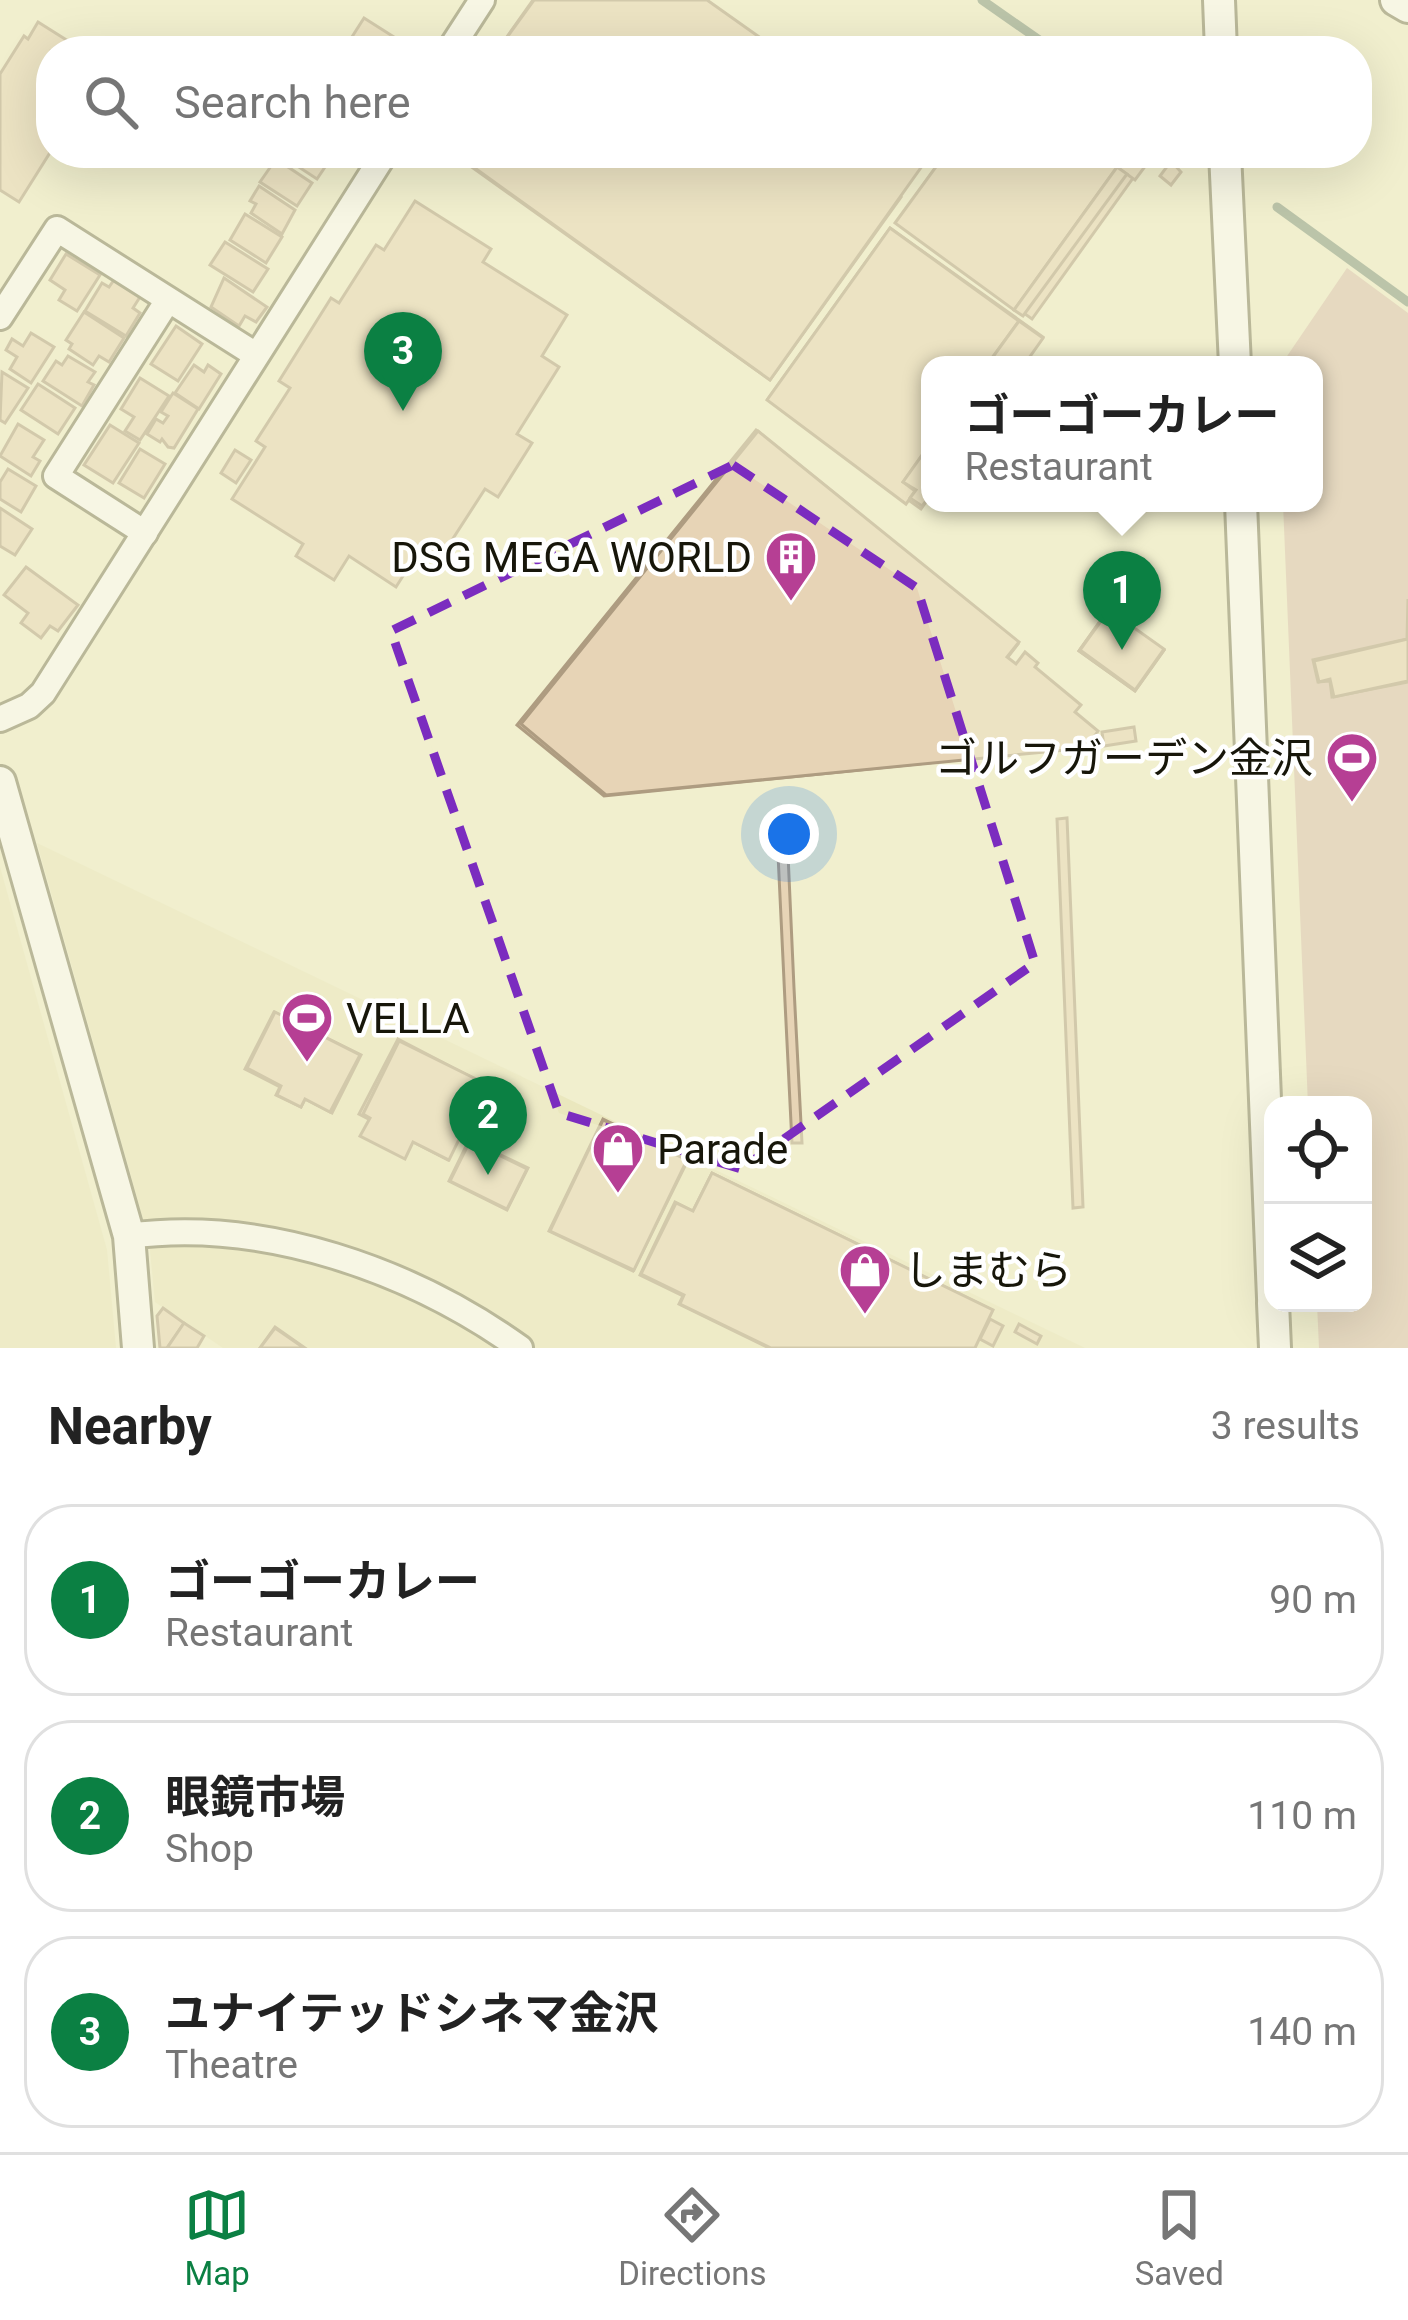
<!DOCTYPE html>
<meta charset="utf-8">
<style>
:root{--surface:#fff;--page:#f2f2f2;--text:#222;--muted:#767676;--line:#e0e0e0;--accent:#0b8043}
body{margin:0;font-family:Roboto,"Noto Sans JP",sans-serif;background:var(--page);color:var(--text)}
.controls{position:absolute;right:36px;bottom:36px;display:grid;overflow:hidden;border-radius:24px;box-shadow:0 12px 48px #0002}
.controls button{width:108px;height:108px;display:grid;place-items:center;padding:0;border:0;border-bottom:3px solid var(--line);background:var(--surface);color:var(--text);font:60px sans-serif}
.you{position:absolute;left:789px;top:834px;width:42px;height:42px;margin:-30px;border:9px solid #fff;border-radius:50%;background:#1a73e8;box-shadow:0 0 0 18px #1a73e833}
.badge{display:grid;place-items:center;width:78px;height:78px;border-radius:50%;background:var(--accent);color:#fff;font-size:39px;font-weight:700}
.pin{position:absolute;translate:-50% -99px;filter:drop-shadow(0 3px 6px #0008)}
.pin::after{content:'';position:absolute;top:63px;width:42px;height:36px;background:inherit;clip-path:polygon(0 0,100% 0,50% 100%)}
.popup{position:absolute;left:921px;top:356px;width:402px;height:156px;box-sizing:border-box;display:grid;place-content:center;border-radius:24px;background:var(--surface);filter:drop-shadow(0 3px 9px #0005);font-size:39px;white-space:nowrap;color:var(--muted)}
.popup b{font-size:45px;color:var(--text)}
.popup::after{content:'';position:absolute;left:50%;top:100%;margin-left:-24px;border:24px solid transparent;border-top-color:var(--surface)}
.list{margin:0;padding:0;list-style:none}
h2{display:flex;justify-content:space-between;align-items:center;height:156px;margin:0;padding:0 48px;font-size:51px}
h2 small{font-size:39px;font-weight:400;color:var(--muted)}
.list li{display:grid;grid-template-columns:78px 1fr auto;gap:36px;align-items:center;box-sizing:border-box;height:192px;margin:0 24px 24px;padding:0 24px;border:3px solid var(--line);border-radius:48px}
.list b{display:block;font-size:45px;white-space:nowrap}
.list p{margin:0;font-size:39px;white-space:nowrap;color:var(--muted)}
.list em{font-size:39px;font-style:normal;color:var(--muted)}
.icon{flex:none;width:66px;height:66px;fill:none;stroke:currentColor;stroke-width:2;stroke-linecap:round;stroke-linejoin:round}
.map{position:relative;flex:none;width:1408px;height:1348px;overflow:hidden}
.search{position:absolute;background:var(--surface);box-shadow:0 12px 48px #0002;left:36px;right:36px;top:36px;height:132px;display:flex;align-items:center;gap:30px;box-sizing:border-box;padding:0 42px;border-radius:48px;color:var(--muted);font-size:45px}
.sheet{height:804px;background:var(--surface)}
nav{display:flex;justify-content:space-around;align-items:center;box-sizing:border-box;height:168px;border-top:3px solid var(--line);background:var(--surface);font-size:33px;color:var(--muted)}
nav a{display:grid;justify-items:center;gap:6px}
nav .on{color:var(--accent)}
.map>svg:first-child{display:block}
</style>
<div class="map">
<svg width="1408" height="1348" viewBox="0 0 1408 1348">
<rect width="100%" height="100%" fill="#f1efce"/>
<g fill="#eae7be">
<polygon points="37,843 1085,1348 223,1348 155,1302 149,1240"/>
<polygon points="0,867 107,1250 116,1348 0,1348"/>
</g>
<polygon fill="#d9bfaf" points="1347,268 1408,313 1408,1348 1319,1348 1317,1303 1363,1303 1363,1105 1308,1105 1283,503 1314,503 1314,365 1281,365"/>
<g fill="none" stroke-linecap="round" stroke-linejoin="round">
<g stroke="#7b907d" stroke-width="9">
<polyline points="982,0 1055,51"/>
<polyline points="1277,207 1408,302"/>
</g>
</g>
<g fill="#e7d4b6" stroke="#ae9c81" stroke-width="3">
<polygon points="533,0 706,0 777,51 497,51"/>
<polygon points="534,0 707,0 779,51 497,51"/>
<polygon points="364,18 416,51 343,51"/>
<polygon points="38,22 84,51 51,51 51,151 19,202 0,190 0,74 24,36 28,39"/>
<polygon points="322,153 331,158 317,179 279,154"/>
<polygon points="452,153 887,153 871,176 901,197 770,380"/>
<polygon points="454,153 919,153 927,159 770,380"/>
<polygon points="946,153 1151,153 1032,319 897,222"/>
<polygon points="946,153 1155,153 1135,180 1117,167 1014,310 895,223"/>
<polygon points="276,159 312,183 297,206 260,182"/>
<polygon points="1171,161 1181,172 1171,185 1160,176"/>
<polygon points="1117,167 1127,174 1023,316 1014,310"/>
<polygon points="259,186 295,210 282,234 251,213 256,204 250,201"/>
<polygon points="415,201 491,249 483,262 567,315 542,356 559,367 517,434 532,443 498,497 485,489 441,557 422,546 396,587 349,556 334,580 296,556 303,544 232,499 265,447 256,441 290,388 279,381 331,298 339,303 376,245 384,250"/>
<polygon points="245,214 282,237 266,263 230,240"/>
<polygon points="890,228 1043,337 1023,365 930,365 930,496 921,509 768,399"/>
<polygon points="890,228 1019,321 987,365 930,365 930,444 903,482 915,491 906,504 767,400"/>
<polygon points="225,242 268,269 253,292 210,265"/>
<polygon points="66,254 100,275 77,311 59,300 65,290 50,280"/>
<polygon points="224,278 267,307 256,322 245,316 239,326 211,307"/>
<polygon points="114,280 140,297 133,308 140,313 126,336 85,311 102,283 109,287"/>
<polygon points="84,312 124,338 109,362 99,356 93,365 69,349 72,344 66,340"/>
<polygon points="1019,321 1043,338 1024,365 987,365"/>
<polygon points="176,326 202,344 178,381 151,364"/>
<polygon points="31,333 54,347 31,383 10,369 17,357 6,350 12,339 23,346"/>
<polygon points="68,356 95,372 88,382 94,385 82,406 43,381 56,361 62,365"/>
<polygon points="194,365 204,372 208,365 221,374 199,409 175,393"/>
<polygon points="2,372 28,388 5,423 0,420"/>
<polygon points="140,378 169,396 140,440 125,431 134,417 121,409"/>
<polygon points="38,384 75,408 58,434 21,410"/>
<polygon points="173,393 198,409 174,448 168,447 162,439 160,442 147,434 156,419 163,423 168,416 161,412"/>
<polygon points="18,424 44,440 33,457 40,461 31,476 0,456"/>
<polygon points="110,425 139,443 113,483 84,465"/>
<polygon points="756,430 849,505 839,518 856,531 865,519 902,549 895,561 903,552 1018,644 1007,658 1097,731 1084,747 604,796 517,725"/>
<polygon points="758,431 1019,642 1007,657 1016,664 1025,652 1038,663 1035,667 1081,705 1075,712 1098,731 1086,748 606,795 521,724"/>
<polygon points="930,444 930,496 922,506 910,498 916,490 903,482"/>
<polygon points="140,449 165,464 144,498 119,483"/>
<polygon points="235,450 251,460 236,483 221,473"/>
<polygon points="8,469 36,486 21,512 0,499 0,482"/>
<polygon points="0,508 32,529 15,555 0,546"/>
<polygon points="26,567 78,605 58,631 50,626 41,638 21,623 28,613 4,595"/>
<polygon points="1408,599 1408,682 1332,697 1330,681 1318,682 1313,660 1407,639"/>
<polygon points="1108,610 1164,650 1135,691 1079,651"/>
<polygon points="1108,610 1164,650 1135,691 1079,651"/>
<polygon points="1109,610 1164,649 1135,690 1080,650"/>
<polygon points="1408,639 1408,681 1334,697 1330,679 1319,682 1314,661"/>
<polygon points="1134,727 1136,741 1104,746 1102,732"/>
<polygon points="1067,818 1083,1207 1073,1208 1057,819"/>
<polygon points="787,832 794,988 802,1143 792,1143 785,1002 777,833"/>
<polygon points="274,1012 361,1055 332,1113 305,1099 301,1107 276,1095 280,1087 245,1069"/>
<polygon points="275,1012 360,1055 330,1112 305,1099 301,1107 277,1095 281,1086 247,1068"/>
<polygon points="398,1039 486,1085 448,1160 359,1114"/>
<polygon points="399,1041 486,1084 449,1160 413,1142 405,1159 360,1136 370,1118 363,1114"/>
<polygon points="603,1119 688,1160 633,1271 549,1231"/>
<polygon points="603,1120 687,1160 634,1270 550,1231"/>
<polygon points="469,1140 528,1168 507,1210 449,1181"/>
<polygon points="470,1141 527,1169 507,1209 450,1181"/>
<polygon points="712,1173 992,1310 974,1348 769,1348 679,1304 683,1296 640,1275 675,1202 693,1211"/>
<polygon points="712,1173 993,1310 975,1348 771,1348 680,1304 684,1295 641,1274 676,1203 693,1211"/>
<polygon points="163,1308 184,1323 167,1348 160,1348 157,1316"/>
<polygon points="990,1319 1003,1326 993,1346 980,1339"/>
<polygon points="184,1323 204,1336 197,1348 167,1348"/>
<polygon points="1019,1324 1041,1336 1037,1344 1015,1332"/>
<polygon points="275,1327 305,1348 260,1348"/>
<polygon points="275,1328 304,1348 260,1348"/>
</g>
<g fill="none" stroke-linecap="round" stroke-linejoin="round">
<g stroke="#787659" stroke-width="30">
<g id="minor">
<polyline points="449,51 482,0"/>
<polyline points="0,317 57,229 256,355"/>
<polyline points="145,533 56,476 168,300"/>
<polyline points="0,719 29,706 43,693 385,153"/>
<path d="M 129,1236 C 264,1218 411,1270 520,1348"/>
</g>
</g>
<g stroke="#787659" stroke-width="36">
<g id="tertiary">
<polyline points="1219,0 1221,51"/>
<polyline points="1396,0 1408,7"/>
<polyline points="1225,153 1235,365"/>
<polyline points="1241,503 1273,1298"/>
<polyline points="0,782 129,1236 138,1348"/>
<polyline points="1273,1303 1275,1348"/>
</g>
</g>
<use href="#minor" stroke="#fff" stroke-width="24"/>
<use href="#tertiary" stroke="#fff" stroke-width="30"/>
</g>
<path d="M0 0H1408V1348H0ZM 733,465 L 917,588 L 1035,963 L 741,1169 L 559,1113 L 391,631 Z" fill="#f1efce" fill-opacity=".55" fill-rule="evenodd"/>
<path fill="none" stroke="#7b2cbf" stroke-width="9" stroke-dasharray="24 15" stroke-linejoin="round" d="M 733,465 L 917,588 L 1035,963 L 741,1169 L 559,1113 L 391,631 Z"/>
<defs>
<g id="building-pin" transform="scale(2.7)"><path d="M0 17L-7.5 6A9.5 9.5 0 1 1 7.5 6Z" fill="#b63f94" stroke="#fff"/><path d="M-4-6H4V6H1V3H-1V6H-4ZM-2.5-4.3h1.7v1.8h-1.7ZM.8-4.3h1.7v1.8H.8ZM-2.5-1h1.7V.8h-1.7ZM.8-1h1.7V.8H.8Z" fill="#fff"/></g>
<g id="stadium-pin" transform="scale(2.7)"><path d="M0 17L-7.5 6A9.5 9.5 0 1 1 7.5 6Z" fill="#b63f94" stroke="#fff"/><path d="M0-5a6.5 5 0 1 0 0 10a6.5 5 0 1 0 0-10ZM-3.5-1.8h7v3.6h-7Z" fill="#fff"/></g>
<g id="shop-pin" transform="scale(2.7)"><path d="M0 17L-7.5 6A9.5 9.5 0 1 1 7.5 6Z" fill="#b63f94" stroke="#fff"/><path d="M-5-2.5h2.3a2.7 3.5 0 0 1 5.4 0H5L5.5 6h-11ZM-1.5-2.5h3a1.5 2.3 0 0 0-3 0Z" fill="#fff"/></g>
</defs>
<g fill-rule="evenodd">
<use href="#building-pin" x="791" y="557"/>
<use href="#stadium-pin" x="1352" y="758"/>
<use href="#stadium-pin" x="307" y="1018"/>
<use href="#shop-pin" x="618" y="1149"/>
<use href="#shop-pin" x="865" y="1270"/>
</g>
<g text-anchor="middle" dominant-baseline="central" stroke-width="9" stroke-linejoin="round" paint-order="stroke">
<g font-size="42" fill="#17160a" stroke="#fff" text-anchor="start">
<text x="752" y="557" text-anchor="end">DSG MEGA WORLD</text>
<text x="1313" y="758" text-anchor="end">ゴルフガーデン金沢</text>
<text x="346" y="1018">VELLA</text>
<text x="657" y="1149">Parade</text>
<text x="904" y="1270">しまむら</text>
</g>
</g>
</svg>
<div class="controls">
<button><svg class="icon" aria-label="locate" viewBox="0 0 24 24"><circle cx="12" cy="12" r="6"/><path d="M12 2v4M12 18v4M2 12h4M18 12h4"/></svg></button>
<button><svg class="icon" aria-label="layers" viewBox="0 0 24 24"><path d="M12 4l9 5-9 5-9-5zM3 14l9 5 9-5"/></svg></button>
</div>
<div class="you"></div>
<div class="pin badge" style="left:1122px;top:650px">1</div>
<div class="popup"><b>ゴーゴーカレー</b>Restaurant</div>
<div class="pin badge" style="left:488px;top:1175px">2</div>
<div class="pin badge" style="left:403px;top:411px">3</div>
<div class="search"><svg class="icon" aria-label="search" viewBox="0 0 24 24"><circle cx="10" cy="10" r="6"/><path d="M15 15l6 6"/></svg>Search here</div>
</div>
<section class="sheet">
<h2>Nearby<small>3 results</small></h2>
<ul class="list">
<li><span class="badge">1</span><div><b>ゴーゴーカレー</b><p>Restaurant</p></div><em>90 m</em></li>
<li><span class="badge">2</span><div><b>眼鏡市場</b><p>Shop</p></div><em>110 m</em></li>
<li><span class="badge">3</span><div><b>ユナイテッドシネマ金沢</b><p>Theatre</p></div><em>140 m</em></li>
</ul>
</section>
<nav>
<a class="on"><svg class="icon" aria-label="map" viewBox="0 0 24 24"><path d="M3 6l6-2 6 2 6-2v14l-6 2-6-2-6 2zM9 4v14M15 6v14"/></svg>Map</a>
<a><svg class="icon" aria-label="directions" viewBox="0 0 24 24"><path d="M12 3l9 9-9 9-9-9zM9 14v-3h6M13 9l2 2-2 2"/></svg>Directions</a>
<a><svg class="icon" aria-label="saved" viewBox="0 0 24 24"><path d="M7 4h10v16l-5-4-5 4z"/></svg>Saved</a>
</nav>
